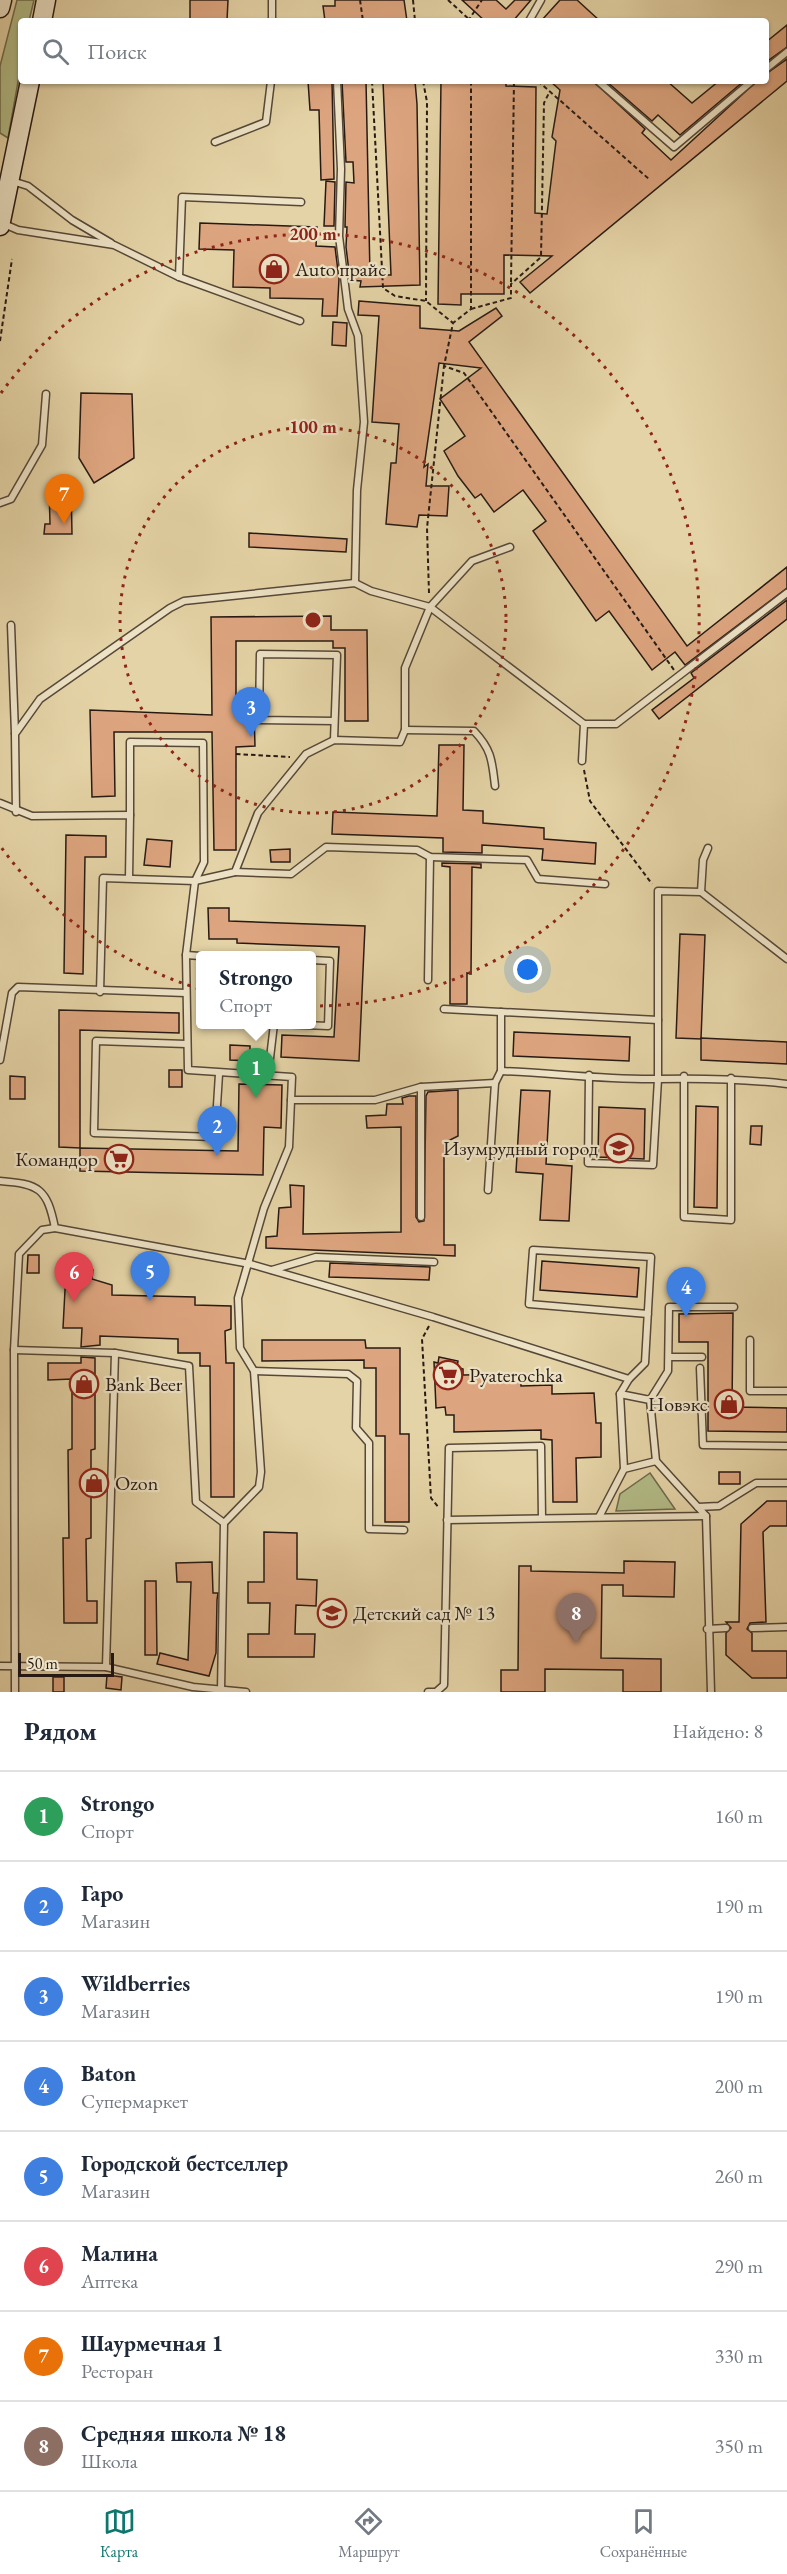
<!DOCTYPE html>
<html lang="ru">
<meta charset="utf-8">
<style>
:root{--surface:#fff;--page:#f6f6f7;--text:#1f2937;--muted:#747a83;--line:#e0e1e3;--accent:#0f766e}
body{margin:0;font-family:"EB Garamond",serif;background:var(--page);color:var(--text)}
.scale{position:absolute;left:18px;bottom:15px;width:96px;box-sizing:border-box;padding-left:6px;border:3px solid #271a14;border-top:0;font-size:16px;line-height:21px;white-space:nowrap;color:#271a14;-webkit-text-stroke:4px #ede2c5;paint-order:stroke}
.you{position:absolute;left:528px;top:970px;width:21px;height:21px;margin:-15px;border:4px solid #fff;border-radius:50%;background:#1a73e8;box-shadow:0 0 0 9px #1a73e833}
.badge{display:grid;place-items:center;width:39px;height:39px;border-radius:50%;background:var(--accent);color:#fff;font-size:20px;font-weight:700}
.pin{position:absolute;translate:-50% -50px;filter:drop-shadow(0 2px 3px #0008)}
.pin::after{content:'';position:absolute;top:32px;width:21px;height:18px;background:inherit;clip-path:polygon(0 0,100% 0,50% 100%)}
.popup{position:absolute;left:196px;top:951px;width:120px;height:78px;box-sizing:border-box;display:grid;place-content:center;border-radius:6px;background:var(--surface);filter:drop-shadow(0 2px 4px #0005);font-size:20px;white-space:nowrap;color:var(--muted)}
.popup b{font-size:22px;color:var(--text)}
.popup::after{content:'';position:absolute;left:50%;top:100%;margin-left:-12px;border:12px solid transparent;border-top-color:var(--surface)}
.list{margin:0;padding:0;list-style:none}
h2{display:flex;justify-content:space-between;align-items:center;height:78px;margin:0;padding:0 24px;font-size:26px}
h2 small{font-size:20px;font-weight:400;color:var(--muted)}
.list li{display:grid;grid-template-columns:39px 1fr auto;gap:18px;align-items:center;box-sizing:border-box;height:90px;padding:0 24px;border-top:2px solid var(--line)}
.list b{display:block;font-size:22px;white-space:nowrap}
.list p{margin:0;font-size:20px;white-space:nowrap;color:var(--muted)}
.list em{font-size:20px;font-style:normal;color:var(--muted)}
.icon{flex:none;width:33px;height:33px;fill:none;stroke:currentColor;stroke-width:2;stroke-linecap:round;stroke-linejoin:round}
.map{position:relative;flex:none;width:787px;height:1692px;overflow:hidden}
.search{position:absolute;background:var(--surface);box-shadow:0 2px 4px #0004;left:18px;right:18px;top:18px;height:66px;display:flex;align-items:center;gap:15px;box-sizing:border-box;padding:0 21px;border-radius:6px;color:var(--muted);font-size:22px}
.sheet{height:798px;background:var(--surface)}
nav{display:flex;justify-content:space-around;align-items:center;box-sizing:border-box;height:84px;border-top:2px solid var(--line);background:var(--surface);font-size:16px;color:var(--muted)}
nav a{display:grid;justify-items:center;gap:3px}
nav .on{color:var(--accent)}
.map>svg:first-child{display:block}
</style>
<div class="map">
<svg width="787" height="1692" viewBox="0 0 787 1692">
<rect width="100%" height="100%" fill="#e4d3a6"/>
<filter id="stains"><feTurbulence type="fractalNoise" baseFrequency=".00333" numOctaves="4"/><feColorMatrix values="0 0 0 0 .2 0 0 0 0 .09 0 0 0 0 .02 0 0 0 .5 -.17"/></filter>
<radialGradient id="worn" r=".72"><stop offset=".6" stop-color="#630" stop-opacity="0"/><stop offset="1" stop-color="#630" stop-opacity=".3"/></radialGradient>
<g fill="#b3bc87" stroke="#6d6b4e" stroke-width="1.5">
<polygon points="17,0 34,0 29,21 21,21 21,65 8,138 0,133 0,66"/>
<polygon points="650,1473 675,1509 616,1511 620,1494"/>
</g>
<g fill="#dda57f" stroke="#271a14" stroke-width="1.5">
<polygon points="190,0 228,0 227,21 190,21"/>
<polygon points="335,0 404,0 407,21 325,21 323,6 335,6"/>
<polygon points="462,0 496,0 506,9 515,0 531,0 513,21 485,21"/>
<polygon points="560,0 577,0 600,21 541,21"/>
<polygon points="787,25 787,47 766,62 766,42"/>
<polygon points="787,59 787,81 530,293 520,282 552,256 504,255 504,294 461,294 461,305 438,304 441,81 506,81 506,86 536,87 535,213 547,214 556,141 552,137 560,90 550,81 593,81 645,129 642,133 671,160 757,81 766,81 766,74"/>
<polygon points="308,81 332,81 334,179 321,180 319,110 310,110"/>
<polygon points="342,81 366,81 370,275 391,275 383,81 415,81 417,104 420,285 360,287 361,281 350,280 346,247 347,227 345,227 346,182 354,183 353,162 346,162"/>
<polygon points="606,81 667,81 692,103 719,81 744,81 680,135 658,115 652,121"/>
<polygon points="326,181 335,182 334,226 324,226"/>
<polygon points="200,223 317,227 316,246 335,247 339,279 337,316 322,316 323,299 270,298 270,288 233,287 234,250 199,249"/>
<polygon points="359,301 420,306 420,328 459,331 496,308 502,316 469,342 687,646 787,567 787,588 685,665 675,652 652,670 609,611 596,621 533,531 546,521 523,490 494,512 481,494 475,498 458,476 444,451 465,436 440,399 481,368 439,363 424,467 428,464 426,486 449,486 447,516 419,515 417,527 386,524 391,463 396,463 399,424 372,422 379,316 358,315"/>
<polygon points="333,322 347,323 346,346 332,345"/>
<polygon points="81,393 132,394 134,458 94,483 79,458"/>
<polygon points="49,485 71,485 72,534 44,534 45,524 50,524"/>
<polygon points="249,533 347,539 346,552 249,547"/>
<polygon points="787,600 787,619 659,719 652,710 694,678 691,673"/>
<polygon points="331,616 331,630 367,630 368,721 345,721 345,648 333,648 333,641 236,641 236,713 254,713 255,746 236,747 236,850 214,850 212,732 114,732 115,796 92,797 90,710 212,715 211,617"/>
<polygon points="439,745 464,745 463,810 483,811 483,823 544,828 544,839 596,843 595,864 542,860 543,849 482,845 482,853 443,852 443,838 332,834 333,812 437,816"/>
<polygon points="66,835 106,836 106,857 85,857 83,974 64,973"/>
<polygon points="147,839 172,841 170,867 144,865"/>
<polygon points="290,849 290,862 271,862 270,850"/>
<polygon points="442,863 481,864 481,868 472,867 471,974 467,973 467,1004 450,1004 450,867 442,866"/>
<polygon points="208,908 229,908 229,921 365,926 359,1061 281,1057 282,1035 334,1037 339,947 237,943 237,939 209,939"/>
<polygon points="680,934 705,935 701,1039 676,1038"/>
<polygon points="59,1010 179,1013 179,1033 80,1030 80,1148 59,1147"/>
<polygon points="514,1032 630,1037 629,1061 513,1056"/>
<polygon points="701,1038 787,1042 787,1064 701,1060"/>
<polygon points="230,1045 250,1046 250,1061 230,1060"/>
<rect x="169" y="1070" width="13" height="17"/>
<polygon points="10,1076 25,1077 25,1099 10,1099"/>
<polygon points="239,1084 282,1085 281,1128 264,1127 263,1175 80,1171 80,1148 238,1151"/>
<polygon points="458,1090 458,1136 444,1143 444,1245 455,1245 455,1256 266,1248 266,1237 277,1236 279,1208 291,1207 290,1185 304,1186 303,1234 401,1232 401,1127 367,1128 366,1116 386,1115 387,1104 403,1104 402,1098 409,1096 416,1096 416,1217 419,1222 424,1221 426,1096 428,1092"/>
<polygon points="521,1090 550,1091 546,1164 572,1166 569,1221 540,1220 543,1174 516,1172"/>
<polygon points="696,1106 718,1107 717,1208 694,1207"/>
<polygon points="599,1107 645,1109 644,1159 598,1157"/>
<polygon points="751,1126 762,1126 761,1145 750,1144"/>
<polygon points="28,1255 39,1255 39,1273 27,1273"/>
<polygon points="542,1261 639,1268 637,1297 540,1290"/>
<polygon points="330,1263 430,1267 429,1280 329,1277"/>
<polygon points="93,1270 92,1279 112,1285 112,1295 195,1297 195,1305 231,1306 231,1329 225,1331 226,1363 234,1363 234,1497 211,1497 210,1366 200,1366 200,1353 178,1353 178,1339 100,1336 100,1345 81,1347 82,1328 63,1328 66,1271"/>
<polygon points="733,1313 732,1407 787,1408 787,1432 708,1431 708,1342 679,1342 679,1314"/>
<polygon points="262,1340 365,1340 366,1348 400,1348 400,1434 409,1434 409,1522 385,1522 385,1436 376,1436 376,1368 364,1368 364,1360 262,1361"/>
<polygon points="81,1357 95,1358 95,1449 91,1450 91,1538 86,1539 87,1601 97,1601 97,1623 64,1623 63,1538 69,1538 68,1450 72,1449 72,1379 48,1380 48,1363 81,1363"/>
<polygon points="439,1357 458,1361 457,1367 463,1369 463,1375 521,1374 521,1386 552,1385 552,1394 594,1393 596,1423 601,1423 601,1457 576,1458 577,1502 553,1502 552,1440 541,1439 541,1430 454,1432 454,1415 446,1415 445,1407 436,1408 434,1362 438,1363"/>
<rect x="719" y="1472" width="21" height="12"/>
<polygon points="767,1501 787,1501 787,1526 770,1526 763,1532 766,1622 750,1623 747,1629 752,1633 752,1651 787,1651 787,1678 752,1678 726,1655 726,1633 731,1628 726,1622 739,1622 741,1524"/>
<polygon points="264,1532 297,1533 297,1579 317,1580 316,1606 296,1605 295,1634 315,1634 314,1657 248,1657 248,1634 269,1634 270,1603 248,1603 248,1582 264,1582"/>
<polygon points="624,1561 675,1562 674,1597 623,1596 623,1585 602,1585 601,1658 661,1659 661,1692 623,1692 623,1670 545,1669 545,1692 501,1692 501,1670 518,1670 519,1566 531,1566 531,1571 624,1573"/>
<polygon points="212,1562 213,1593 218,1593 217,1600 216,1653 209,1676 157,1664 160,1653 188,1660 191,1582 177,1582 176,1563"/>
<polygon points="145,1581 156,1581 157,1655 145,1655"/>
<polygon points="107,1675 122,1677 121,1690 106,1688"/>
<rect x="53" y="1677" width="11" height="15"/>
</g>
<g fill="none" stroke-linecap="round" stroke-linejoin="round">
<g stroke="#564838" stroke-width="9">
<g id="lane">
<polyline points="272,0 272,21"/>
<polyline points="529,21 541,0"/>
<polyline points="766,69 787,52"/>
<polyline points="337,81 341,169 339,236 348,309 358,336 364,422 357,490 355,583"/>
<polyline points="598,81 674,147 752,81"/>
<polyline points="215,142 266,122 271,81"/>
<polyline points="12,181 28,186 72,220 111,243"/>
<polyline points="4,224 18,230 114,245 179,277 300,321"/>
<polyline points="179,277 182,197 301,202"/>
<polyline points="0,503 11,499 42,445 46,394"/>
<polyline points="11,625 15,733"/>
<polyline points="334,721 259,720 260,654 337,655 334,740"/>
<polyline points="584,724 616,724 787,593"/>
<path d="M 405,730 L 474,731 C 492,750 492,761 495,786"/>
<polyline points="0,803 32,816 130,815 129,878"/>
<polyline points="16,812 15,734 40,699 170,608 184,601 355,583 371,591 430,607 584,724 582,761"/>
<polyline points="130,815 130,742 203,743 204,862 195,881 186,955 188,1070 292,1077 289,1147 264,1208 238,1298 240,1348 254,1371 261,1472 259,1487 224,1523 221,1690"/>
<polyline points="235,872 291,874 326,847 417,850 430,857 527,860 538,879 605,884"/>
<polyline points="701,892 703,860 708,848"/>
<polyline points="186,955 200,956"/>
<polyline points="428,980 430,857"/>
<polyline points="100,992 103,878 195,881 235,872 258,813 306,754 334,740 400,742 405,730 405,668 430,607 472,561 510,547"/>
<polyline points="444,1009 658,1020"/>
<polyline points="279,1024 328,1026 330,961 312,960"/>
<polyline points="186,1044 96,1041 94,1133 215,1137 219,1074"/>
<polyline points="0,1060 12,993 18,987 186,993"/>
<path d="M 501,1071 C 553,1073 606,1080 658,1079 C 702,1078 743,1079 787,1084"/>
<polyline points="268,1075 274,1024"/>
<polyline points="589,1075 588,1163 653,1165 658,1079 658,891 701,892 787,959"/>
<polyline points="684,1076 684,1217 731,1220 731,1078"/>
<polyline points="291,1100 375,1100 421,1087 495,1083"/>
<path d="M 0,1181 C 39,1184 47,1188 55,1228 L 250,1264 L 433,1317 L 629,1379 L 620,1394 L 650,1400 L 656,1461 L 706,1516 L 711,1692"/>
<polyline points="488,1190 495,1083 501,1071 501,1012"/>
<polyline points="421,1217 421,1087"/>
<polyline points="272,1270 316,1257 434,1262"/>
<polyline points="750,1340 750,1391 787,1391"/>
<polyline points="14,1350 115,1353"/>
<polyline points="669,1357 702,1357"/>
<polyline points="700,1368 703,1445 787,1446"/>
<polyline points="254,1371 348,1374 357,1381 356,1428 369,1443 369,1529 404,1530"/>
<polyline points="629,1379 645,1363 651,1257 533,1250 529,1304 648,1314"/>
<polyline points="620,1394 624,1469"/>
<polyline points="650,1400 668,1371 669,1307 734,1307"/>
<polyline points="698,1507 719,1506 756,1483 787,1483"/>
<polyline points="599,1517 624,1469 656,1461"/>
<polyline points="447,1520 706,1516"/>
<polyline points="752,1628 787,1627"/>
<polyline points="707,1629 726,1628"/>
<polyline points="0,1666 106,1667 193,1687 246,1692"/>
<polyline points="106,1667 115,1353 189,1366 196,1502 224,1523"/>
<polyline points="15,1692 14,1350 19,1254 42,1230 55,1228"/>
<polyline points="428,1692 436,1692 444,1685 449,1448 541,1446 542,1518"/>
</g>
</g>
<g stroke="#271a14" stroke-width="21">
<g id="secondary">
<polyline points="0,8 2,0"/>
<polyline points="42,21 46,0"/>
<polyline points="0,226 30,81"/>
</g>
</g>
<g stroke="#271a14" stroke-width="2" stroke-dasharray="4.5 3" stroke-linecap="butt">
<polyline points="360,0 363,21"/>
<polyline points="413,0 415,21"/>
<polyline points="448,0 471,21"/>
<polyline points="468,21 482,0"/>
<polyline points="372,81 383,288 395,296 426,301 453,323"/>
<polyline points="423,81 427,102 426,301"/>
<polyline points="471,81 471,309 453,323 444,366 464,373 674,670"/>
<polyline points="538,81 650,180"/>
<polyline points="511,282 514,81"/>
<polyline points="471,309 511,298 511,284 541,257 544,103 550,91"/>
<polyline points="0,341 12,259"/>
<polyline points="429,593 427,528 444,366"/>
<polyline points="236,754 290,757"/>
<polyline points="584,770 590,801 652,884"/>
<polyline points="429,1326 422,1339 431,1498 439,1508"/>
</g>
<use href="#lane" stroke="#ede2c5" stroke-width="6"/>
<use href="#secondary" stroke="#ede2c5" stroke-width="18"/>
</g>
<g fill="none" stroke="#8f2418" stroke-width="3" stroke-dasharray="3 6">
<circle cx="313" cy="620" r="193"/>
<path d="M1 393A386 386 0 1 1 1 847"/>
</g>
<defs>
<g id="shop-ring" transform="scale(1.5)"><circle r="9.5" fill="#ede2c5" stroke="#8f2418" stroke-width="1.5"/><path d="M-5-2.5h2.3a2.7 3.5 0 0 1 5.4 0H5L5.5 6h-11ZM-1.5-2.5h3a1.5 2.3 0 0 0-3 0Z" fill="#8f2418"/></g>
<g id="school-ring" transform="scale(1.5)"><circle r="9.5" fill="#ede2c5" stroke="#8f2418" stroke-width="1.5"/><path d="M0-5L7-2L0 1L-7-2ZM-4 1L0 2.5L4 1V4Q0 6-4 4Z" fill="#8f2418"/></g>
<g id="supermarket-ring" transform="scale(1.5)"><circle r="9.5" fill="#ede2c5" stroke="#8f2418" stroke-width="1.5"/><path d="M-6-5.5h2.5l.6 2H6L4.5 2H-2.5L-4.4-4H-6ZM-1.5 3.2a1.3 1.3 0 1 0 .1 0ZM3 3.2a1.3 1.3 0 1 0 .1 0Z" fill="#8f2418"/></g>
</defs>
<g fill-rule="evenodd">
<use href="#shop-ring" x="274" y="269"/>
<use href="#school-ring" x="619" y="1148"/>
<use href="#supermarket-ring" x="119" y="1159"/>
<use href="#supermarket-ring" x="448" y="1375"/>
<use href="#shop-ring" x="84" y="1384"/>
<use href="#shop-ring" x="729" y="1404"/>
<use href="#shop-ring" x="94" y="1483"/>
<use href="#school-ring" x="332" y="1613"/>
</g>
<g text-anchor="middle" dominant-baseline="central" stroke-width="4.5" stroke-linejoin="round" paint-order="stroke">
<g font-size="20" fill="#271a14" stroke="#ede2c5" text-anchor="start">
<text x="295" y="269">Auto прайс</text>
<text x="598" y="1148" text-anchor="end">Изумрудный город</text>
<text x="98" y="1159" text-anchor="end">Командор</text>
<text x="469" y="1375">Pyaterochka</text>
<text x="105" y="1384">Bank Beer</text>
<text x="708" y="1404" text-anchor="end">Новэкс</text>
<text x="115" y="1483">Ozon</text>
<text x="353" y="1613">Детский сад № 13</text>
</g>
</g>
<circle cx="313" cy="620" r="9" fill="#8f2418" stroke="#ede2c5" stroke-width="3"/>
<g font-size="18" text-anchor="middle" font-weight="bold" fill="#8f2418" stroke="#ede2c5" stroke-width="4.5" stroke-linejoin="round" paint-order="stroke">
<text x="313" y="240">200 m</text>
<text x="313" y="433">100 m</text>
</g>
<rect width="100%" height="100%" filter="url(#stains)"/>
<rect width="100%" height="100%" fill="url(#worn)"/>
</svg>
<div class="scale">50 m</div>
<div class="you"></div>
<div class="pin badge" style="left:256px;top:1098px;background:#2e9e5b">1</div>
<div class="popup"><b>Strongo</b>Спорт</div>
<div class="pin badge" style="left:217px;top:1156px;background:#3f7fe0">2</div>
<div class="pin badge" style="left:251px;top:737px;background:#3f7fe0">3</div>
<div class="pin badge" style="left:686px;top:1317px;background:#3f7fe0">4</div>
<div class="pin badge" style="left:150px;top:1301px;background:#3f7fe0">5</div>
<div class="pin badge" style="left:74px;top:1302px;background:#e0444e">6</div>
<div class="pin badge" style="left:64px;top:524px;background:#e8710a">7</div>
<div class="pin badge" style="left:576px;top:1643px;background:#8d6e63">8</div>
<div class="search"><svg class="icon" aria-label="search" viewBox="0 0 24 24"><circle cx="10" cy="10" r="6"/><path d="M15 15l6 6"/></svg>Поиск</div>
</div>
<section class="sheet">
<h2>Рядом<small>Найдено: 8</small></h2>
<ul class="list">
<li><span class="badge" style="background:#2e9e5b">1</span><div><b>Strongo</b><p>Спорт</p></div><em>160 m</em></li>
<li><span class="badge" style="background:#3f7fe0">2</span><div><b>Гаро</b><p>Магазин</p></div><em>190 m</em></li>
<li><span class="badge" style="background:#3f7fe0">3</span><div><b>Wildberries</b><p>Магазин</p></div><em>190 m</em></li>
<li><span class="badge" style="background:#3f7fe0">4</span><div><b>Baton</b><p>Супермаркет</p></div><em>200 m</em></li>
<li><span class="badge" style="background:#3f7fe0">5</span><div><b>Городской бестселлер</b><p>Магазин</p></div><em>260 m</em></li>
<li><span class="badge" style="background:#e0444e">6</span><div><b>Малина</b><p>Аптека</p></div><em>290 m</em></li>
<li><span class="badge" style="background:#e8710a">7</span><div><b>Шаурмечная 1</b><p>Ресторан</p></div><em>330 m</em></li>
<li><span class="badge" style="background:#8d6e63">8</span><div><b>Средняя школа № 18</b><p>Школа</p></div><em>350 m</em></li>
</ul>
</section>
<nav>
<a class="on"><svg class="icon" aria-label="map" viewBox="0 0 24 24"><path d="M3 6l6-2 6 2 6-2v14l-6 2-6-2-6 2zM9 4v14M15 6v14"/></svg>Карта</a>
<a><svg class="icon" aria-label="directions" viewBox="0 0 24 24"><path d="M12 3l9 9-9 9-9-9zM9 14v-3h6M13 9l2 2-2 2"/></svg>Маршрут</a>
<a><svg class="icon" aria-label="saved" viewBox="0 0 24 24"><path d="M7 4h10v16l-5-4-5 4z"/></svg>Сохранённые</a>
</nav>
